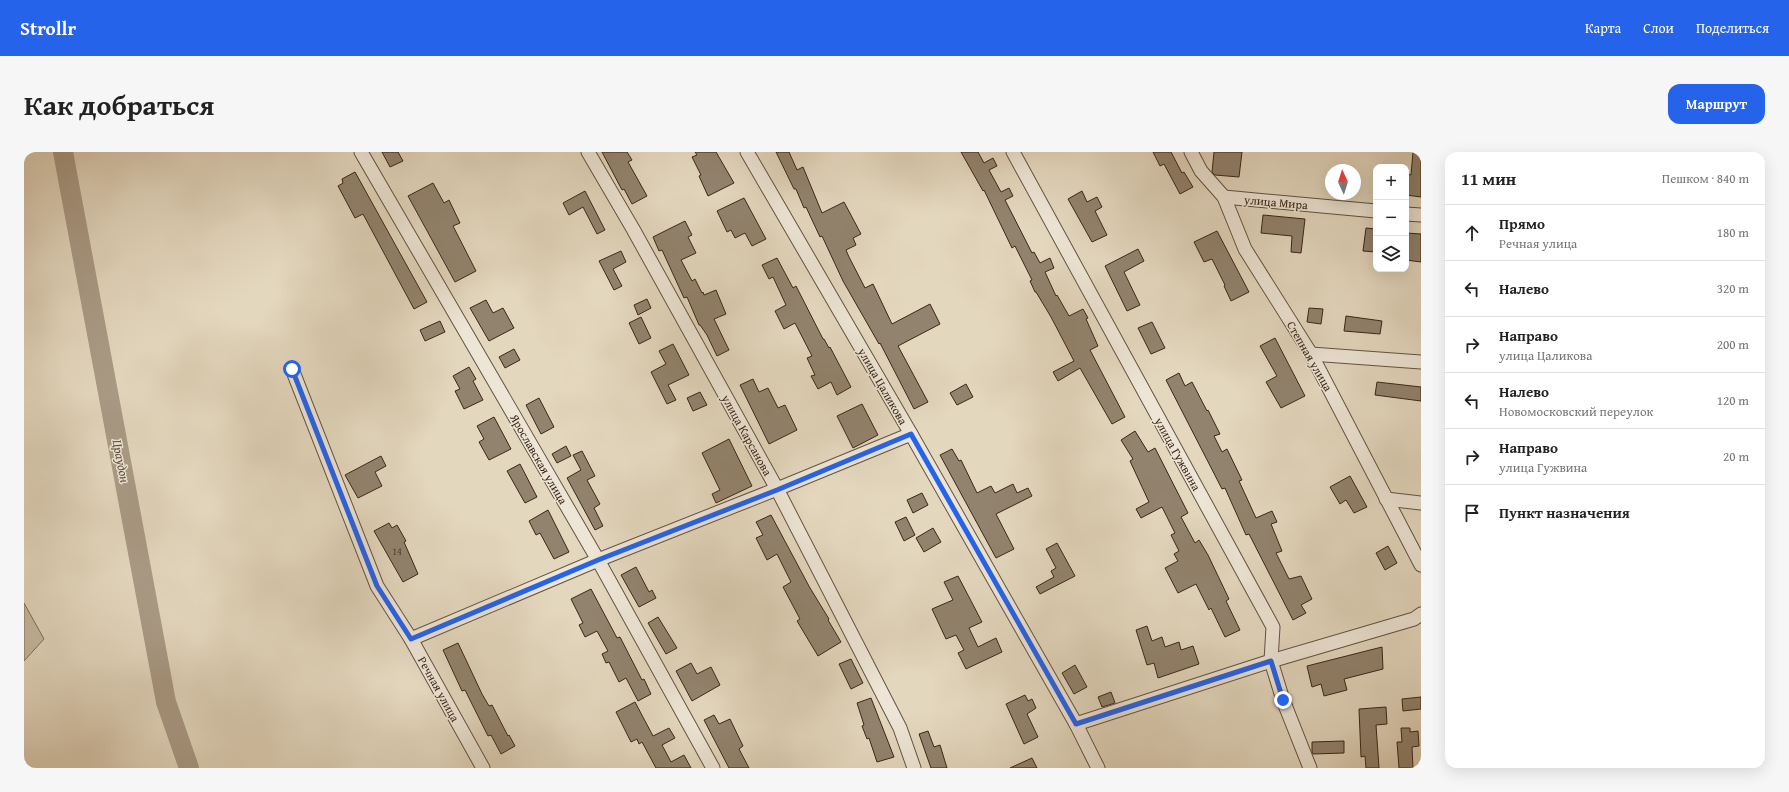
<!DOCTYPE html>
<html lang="ru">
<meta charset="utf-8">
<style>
:root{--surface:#fff;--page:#f6f6f6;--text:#222;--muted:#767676;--line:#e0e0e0;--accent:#2563eb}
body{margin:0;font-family:"Gentium Book Plus",serif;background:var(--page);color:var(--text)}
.controls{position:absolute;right:12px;top:12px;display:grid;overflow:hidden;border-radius:8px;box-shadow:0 4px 16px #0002}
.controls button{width:36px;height:36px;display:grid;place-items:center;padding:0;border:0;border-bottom:1px solid var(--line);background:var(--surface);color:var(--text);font:20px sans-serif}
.compass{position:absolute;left:1301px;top:12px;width:36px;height:36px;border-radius:50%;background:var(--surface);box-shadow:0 4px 16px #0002;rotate:356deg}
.stop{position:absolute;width:12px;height:12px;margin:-9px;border:3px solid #2563eb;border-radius:50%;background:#fff}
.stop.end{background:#2563eb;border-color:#fff;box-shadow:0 1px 4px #0008}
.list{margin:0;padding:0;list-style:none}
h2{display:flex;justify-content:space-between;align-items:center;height:52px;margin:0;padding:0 16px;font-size:17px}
h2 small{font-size:13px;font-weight:400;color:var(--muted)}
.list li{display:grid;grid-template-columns:26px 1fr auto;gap:12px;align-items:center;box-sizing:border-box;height:56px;padding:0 16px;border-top:1px solid var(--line)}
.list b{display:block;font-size:15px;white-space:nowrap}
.list p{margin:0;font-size:13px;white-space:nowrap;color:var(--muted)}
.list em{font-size:13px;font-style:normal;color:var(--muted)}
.icon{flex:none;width:22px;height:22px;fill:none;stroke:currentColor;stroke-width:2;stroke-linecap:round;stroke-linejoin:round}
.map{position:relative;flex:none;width:1397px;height:616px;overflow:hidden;border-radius:12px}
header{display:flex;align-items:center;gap:24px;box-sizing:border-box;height:56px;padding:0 20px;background:var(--accent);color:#fff}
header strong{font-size:19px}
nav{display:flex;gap:22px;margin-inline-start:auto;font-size:14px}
.intro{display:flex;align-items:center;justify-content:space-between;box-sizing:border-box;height:96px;padding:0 24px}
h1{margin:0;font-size:28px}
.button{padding:10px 18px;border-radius:12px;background:var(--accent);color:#fff;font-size:14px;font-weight:700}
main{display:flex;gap:24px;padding:0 24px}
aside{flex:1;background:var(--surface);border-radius:12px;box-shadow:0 4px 16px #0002}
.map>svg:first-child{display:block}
</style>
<header>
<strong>Strollr</strong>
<nav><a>Карта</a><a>Слои</a><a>Поделиться</a></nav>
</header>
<div class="intro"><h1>Как добраться</h1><a class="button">Маршрут</a></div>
<main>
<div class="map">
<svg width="1397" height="616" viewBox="0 0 1397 616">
<rect width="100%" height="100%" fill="#e3d7be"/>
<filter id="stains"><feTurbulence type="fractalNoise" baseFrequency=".005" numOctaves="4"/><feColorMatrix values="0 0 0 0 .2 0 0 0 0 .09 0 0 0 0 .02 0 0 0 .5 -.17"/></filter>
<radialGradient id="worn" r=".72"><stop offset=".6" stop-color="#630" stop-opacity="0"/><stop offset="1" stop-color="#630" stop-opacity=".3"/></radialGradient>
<polygon fill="#c6b9a2" stroke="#80705d" points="0,451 20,487 0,509"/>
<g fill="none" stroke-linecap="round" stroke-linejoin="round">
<polyline stroke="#aa9b86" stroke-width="20" points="39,0 142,550 165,616"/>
</g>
<g fill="#92836e" stroke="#3a2718">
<polygon points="358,0 374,0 379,9 366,15"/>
<polygon points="578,0 603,0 608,8 604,10 623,44 608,52 600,37 598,38"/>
<polygon points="671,0 692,0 710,31 684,44 675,24 677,23 668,5 673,3"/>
<polygon points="752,0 765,0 773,18 779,15 798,61 820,50 837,82 829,86 832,93 822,98 825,105 841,136 849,132 868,172 906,152 916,172 874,194 904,250 890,257 856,191 855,192 819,129 798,84 796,85 782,55 780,56 772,37 770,37"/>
<polygon points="937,0 954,0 960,11 969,6 973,14 965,18 977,40 985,36 989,44 981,48 1008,101 1010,100 1016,111 1026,106 1030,116 1021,120 1032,144 1033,143 1045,164 1059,157 1064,166 1062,167 1074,194 1066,198 1101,265 1088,272 1056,216 1034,229 1029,220 1050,209 1027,165 1012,140 1011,140 1006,129 1008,128 991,94 988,96 960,38 959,39"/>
<polygon points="1129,0 1147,0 1158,21 1160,20 1169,35 1156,42 1140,12 1136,14"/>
<polygon points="1190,0 1218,0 1215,25 1191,23 1188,20"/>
<polygon points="1389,0 1397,0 1397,45 1382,43 1382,22 1387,23"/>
<polygon points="331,20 403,150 390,157 339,62 331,66 314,34 319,31 318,27"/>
<polygon points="409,31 420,51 425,48 436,71 429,74 452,119 431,130 384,44"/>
<polygon points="561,39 581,78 573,82 559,55 545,63 539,51"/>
<polygon points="1058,39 1063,50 1073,45 1078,55 1071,59 1083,83 1068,90 1044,47"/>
<polygon points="720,46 742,87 728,94 721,81 711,86 707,78 703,80 693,59"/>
<polygon points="1239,63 1281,67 1277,101 1267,100 1268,84 1237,81"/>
<polygon points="661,69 668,83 664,85 672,101 657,108 668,129 671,127 678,141 679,140 680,143 692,138 702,162 690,167 705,198 693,204 683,183 676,173 675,173 663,145 660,146 638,98 635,99 629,85"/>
<polygon points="1342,76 1352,77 1352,100 1339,99"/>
<polygon points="1193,79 1225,140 1207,149 1200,134 1201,133 1188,107 1180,110 1170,90"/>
<polygon points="1382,81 1397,82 1397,110 1382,108"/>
<polygon points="1114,97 1120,109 1100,120 1116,153 1103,159 1081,114"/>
<polygon points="597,99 602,110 589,117 598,134 590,138 575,109"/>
<polygon points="753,106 769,136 772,134 799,187 800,187 805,196 806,195 827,235 813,243 807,230 794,237 787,224 791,223 783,206 788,204 771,171 760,177 751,159 762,153 749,125 745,127 738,113"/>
<polygon points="623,147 627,156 614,163 610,153"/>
<polygon points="462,148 469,161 479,156 490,176 465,189 446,156"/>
<polygon points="1285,156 1299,157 1297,172 1283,170"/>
<polygon points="1322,164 1358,169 1356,182 1320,179"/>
<polygon points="617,165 627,186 615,192 605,171"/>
<polygon points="416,169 421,180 401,189 396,178"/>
<polygon points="1128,170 1141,196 1127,202 1114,176"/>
<polygon points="1251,186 1281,244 1257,256 1242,230 1253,224 1236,194"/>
<polygon points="649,192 665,223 644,233 652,248 643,252 627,220 642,212 635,199"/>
<polygon points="490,197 496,208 481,216 475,205"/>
<polygon points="445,215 452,227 449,229 459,248 440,257 431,239 436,237 429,224"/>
<polygon points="1155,221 1161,234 1168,230 1183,259 1184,258 1196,282 1190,284 1198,300 1203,297 1218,328 1215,329 1232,366 1248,359 1253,370 1247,372 1258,399 1252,401 1265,427 1277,424 1288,447 1277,453 1282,461 1269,468 1225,382 1222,383 1201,336 1198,337 1142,228"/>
<polygon points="729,227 735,240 744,236 754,256 761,253 773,278 745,292 716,233"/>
<polygon points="1353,230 1397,235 1397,249 1351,243"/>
<polygon points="942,232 949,245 933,253 926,241"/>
<polygon points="676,240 683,253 669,259 663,246"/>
<polygon points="515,246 530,275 517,282 502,253"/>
<polygon points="838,252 854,283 829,296 813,264"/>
<polygon points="470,265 487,297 465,308 455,290 460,287 453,274"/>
<polygon points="1111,279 1124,300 1131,296 1164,361 1157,365 1171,391 1175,388 1184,403 1205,447 1202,449 1216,478 1201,485 1187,456 1185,458 1172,432 1154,441 1141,416 1154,409 1150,402 1155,399 1147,383 1151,381 1138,355 1117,366 1112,357 1125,350 1106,309 1109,307 1097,288"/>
<polygon points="705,287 728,334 692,351 688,342 696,338 678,301"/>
<polygon points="542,294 547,304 533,311 528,302"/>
<polygon points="928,297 935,309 937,308 953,341 967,334 971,341 989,332 993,341 1004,336 1008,344 972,362 990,397 972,406 916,303"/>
<polygon points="558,299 571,324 563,328 576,352 570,356 579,374 571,378 543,326 557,318 549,303"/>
<polygon points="357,304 362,314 351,320 358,334 334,346 321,323"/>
<polygon points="496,312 513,345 501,351 483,319"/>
<polygon points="1326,324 1343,355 1330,361 1322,348 1316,352 1306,335"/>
<polygon points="898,341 904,353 889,361 883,348"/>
<polygon points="524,358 545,400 530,407 516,381 512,383 505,369"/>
<polygon points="747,363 786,436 805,467 804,468 817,490 794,504 773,469 776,467 759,435 767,430 753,402 743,408 732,386 739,383 732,370"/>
<polygon points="882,365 891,383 880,389 871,370"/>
<polygon points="365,371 368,376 373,373 382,389 380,390 394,422 379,430 350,379"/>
<polygon points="909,376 917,390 900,400 892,386"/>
<polygon points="1033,391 1051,424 1016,442 1012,435 1030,425 1027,419 1032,416 1022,397"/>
<polygon points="1364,394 1373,411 1361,418 1352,401"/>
<polygon points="612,415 625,440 628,438 632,446 615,455 597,423"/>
<polygon points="934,424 958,470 945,476 954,495 972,486 978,500 942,517 934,501 940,498 932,483 922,487 908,457 929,448 920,430"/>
<polygon points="567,437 593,486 596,485 618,528 620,527 627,542 614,549 602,526 595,530 585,510 582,511 578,502 584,499 573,479 561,485 555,473 559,471 547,447"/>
<polygon points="634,465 653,496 642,502 624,471"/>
<polygon points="1123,474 1128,489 1138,485 1141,495 1155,490 1157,498 1169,494 1175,512 1134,526 1130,511 1123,513 1112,478"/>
<polygon points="434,491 458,542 465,554 468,553 484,584 485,583 491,594 477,602 467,583 464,584 441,538 438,539 419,498"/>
<polygon points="1358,495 1359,517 1320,527 1323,538 1300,544 1297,532 1288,535 1283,514"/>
<polygon points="827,507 839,531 827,537 815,512"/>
<polygon points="667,511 673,522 687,515 696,533 668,549 652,519"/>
<polygon points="1051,513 1063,535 1050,542 1038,521"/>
<polygon points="1087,540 1091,551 1078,555 1074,545"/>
<polygon points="1001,543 1004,549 1008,547 1012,556 1003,562 1014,585 1000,592 982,552"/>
<polygon points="1397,545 1397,557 1379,559 1378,547"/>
<polygon points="847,546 870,605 853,610 845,586 843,587 838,574 840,573 833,551"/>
<polygon points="611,550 629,584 645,576 651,586 638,593 647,610 660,603 667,616 632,616 618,590 615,592 613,587 607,590 592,560"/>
<polygon points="1362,555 1363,572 1352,573 1355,616 1342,616 1341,604 1337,605 1335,557"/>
<polygon points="690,563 695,572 706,567 719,594 715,597 725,616 705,616 680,568"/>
<polygon points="1377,576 1386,576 1386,580 1394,579 1395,594 1388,595 1389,616 1375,616 1373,590 1378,590"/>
<polygon points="904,579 910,595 916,593 923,616 907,616 895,582"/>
<polygon points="1320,589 1320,601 1289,602 1288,600 1288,590"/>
<polygon points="1008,606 1013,616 986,616"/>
</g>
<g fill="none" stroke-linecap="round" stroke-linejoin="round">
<g stroke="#645342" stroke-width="15">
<g id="street">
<polyline points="337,0 574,408 689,616"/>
<polyline points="564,0 609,77 753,337 876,576 890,616"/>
<polyline points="723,0 887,282 1052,572 1074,616"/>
<polyline points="989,0 1249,475 1247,509 1259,548 1286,616"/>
<polyline points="1167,0 1177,19 1200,45 1221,97 1287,202 1397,413"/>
<polyline points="1200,45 1352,59"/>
<polyline points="1382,62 1397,63"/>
<polyline points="1287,202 1397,210"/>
<polyline points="268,217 353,434 387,487 459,616"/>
<polyline points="1362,347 1397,351"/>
<polyline points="387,487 574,408 753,337 887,282"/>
<polyline points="1052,572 1247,509 1390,467 1397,462"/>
</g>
</g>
<use href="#street" stroke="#ede5d5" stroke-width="13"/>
</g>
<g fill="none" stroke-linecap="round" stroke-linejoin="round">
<polyline stroke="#2563eb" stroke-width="5" points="268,217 353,434 387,487 574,408 753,338 887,282 1052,572 1247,509 1259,548"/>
</g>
<g text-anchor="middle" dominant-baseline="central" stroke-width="3" stroke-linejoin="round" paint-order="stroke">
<g font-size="10" fill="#503e2e">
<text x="373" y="399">14</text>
</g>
<g font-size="12" fill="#3a2718" stroke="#ede5d5">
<text transform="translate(1252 50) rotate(5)">улица Мира</text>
<text transform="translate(1286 204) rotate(60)">Степная улица</text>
<text transform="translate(859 234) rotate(60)">улица Цаликова</text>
<text transform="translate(723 283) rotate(61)">улица Карсанова</text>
<text transform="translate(1154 302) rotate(61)">улица Гужвина</text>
<text transform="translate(515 307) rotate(60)">Ярославская улица</text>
<text transform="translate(415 537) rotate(61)">Речная улица</text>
</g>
<g font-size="13" font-style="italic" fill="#5c4a39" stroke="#ede5d5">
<text transform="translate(97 309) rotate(79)">Цраудон</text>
</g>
</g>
<rect width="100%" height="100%" filter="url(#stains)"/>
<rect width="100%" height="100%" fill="url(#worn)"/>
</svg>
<div class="controls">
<button>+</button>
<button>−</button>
<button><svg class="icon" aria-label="layers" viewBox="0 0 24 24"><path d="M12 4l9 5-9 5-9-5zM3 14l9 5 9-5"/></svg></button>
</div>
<svg class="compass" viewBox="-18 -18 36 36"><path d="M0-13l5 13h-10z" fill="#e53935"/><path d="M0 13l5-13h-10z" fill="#767676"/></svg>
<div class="stop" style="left:268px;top:217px"></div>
<div class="stop end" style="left:1259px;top:548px"></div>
</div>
<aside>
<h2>11 мин<small>Пешком · 840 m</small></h2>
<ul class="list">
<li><svg class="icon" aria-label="ahead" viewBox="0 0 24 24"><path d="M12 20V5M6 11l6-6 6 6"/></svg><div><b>Прямо</b><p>Речная улица</p></div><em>180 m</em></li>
<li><svg class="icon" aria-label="left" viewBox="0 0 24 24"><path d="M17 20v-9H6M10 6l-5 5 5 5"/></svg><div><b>Налево</b></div><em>320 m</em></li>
<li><svg class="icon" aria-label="right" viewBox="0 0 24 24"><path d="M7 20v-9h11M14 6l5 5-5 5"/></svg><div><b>Направо</b><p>улица Цаликова</p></div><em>200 m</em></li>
<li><svg class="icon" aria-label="left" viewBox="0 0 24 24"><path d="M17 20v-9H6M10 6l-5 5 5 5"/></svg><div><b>Налево</b><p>Новомосковский переулок</p></div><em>120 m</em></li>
<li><svg class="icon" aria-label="right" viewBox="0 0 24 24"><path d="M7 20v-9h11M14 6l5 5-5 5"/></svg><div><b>Направо</b><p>улица Гужвина</p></div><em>20 m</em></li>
<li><svg class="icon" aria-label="arrive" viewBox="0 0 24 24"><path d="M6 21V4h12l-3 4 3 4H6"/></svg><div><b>Пункт назначения</b></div></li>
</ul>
</aside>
</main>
